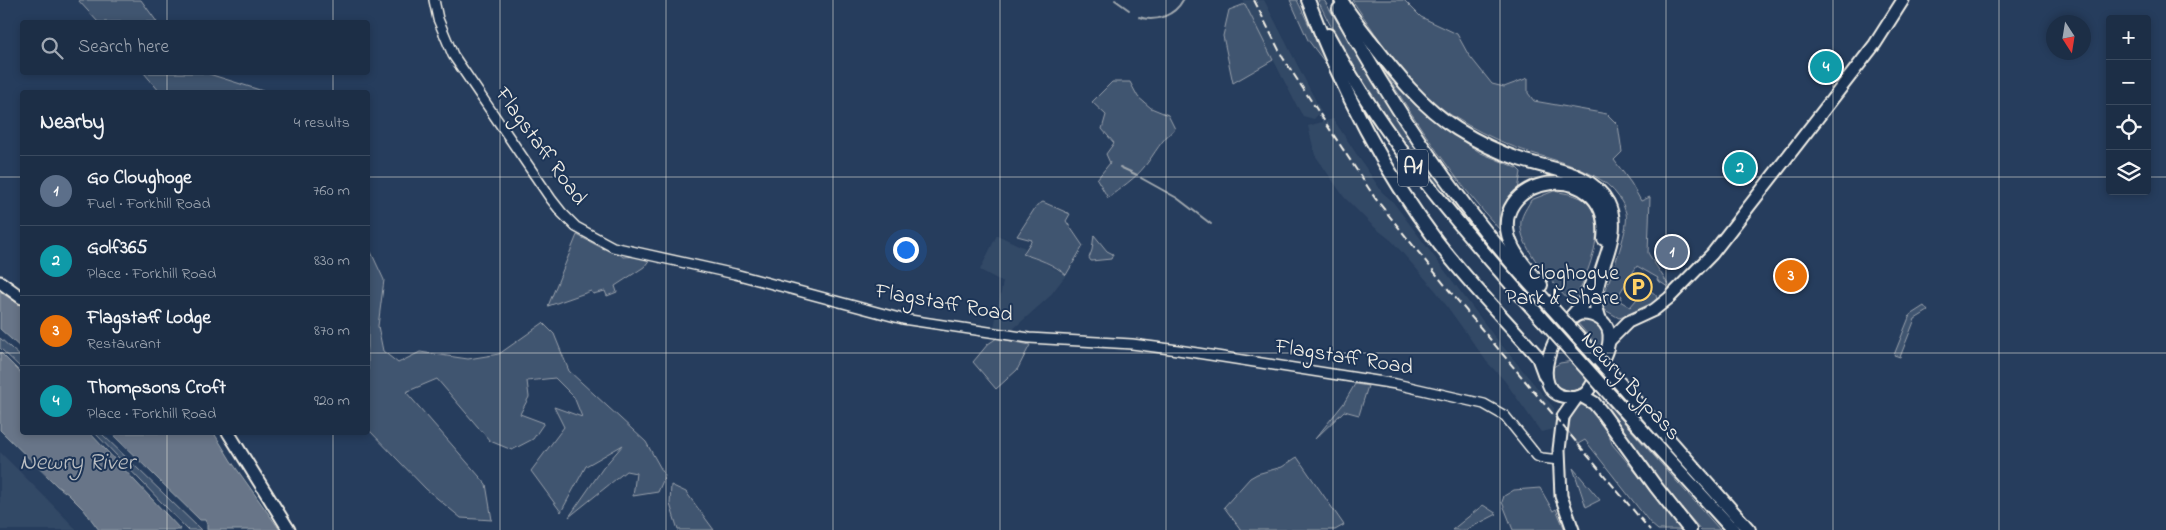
<!DOCTYPE html>
<meta charset="utf-8">
<style>
:root{--surface:#1c2e46;--page:#293a51;--text:#f1f3f6;--muted:#a0a8b3;--line:#3a4a5f;--accent:#ffd166}
body{margin:0;font-family:"Indie Flower",sans-serif;background:var(--page);color:var(--text)}
.controls{position:absolute;right:15px;top:15px;display:grid;overflow:hidden;border-radius:5px;box-shadow:0 2px 8px #0003}
.controls button{width:45px;height:45px;display:grid;place-items:center;padding:0;border:0;border-bottom:1px solid var(--line);background:var(--surface);color:var(--text);font:25px sans-serif}
.compass{position:absolute;left:2046px;top:15px;width:45px;height:45px;border-radius:50%;background:var(--surface);box-shadow:0 2px 8px #0003;rotate:168deg}
.you{position:absolute;left:905px;top:249px;width:18px;height:18px;margin:-12px;border:4px solid #fff;border-radius:50%;background:#1a73e8;box-shadow:0 0 0 8px #1a73e833}
.badge{display:grid;place-items:center;width:32px;height:32px;border-radius:50%;background:var(--accent);color:#fff;font-size:16px;font-weight:700}
.pin{position:absolute;translate:-50% -50%;border:2px solid #fff;box-shadow:0 1px 5px #0006}
.list{margin:0;padding:0;list-style:none}
h2{display:flex;justify-content:space-between;align-items:center;height:65px;margin:0;padding:0 20px;font-size:21px}
h2 small{font-size:16px;font-weight:400;color:var(--muted)}
.list li{display:grid;grid-template-columns:32px 1fr auto;gap:15px;align-items:center;box-sizing:border-box;height:70px;padding:0 20px;border-top:1px solid var(--line)}
.list b{display:block;font-size:19px;white-space:nowrap}
.list p{margin:0;font-size:16px;white-space:nowrap;color:var(--muted)}
.list em{font-size:16px;font-style:normal;color:var(--muted)}
.icon{flex:none;width:28px;height:28px;fill:none;stroke:currentColor;stroke-width:2;stroke-linecap:round;stroke-linejoin:round}
.map{position:relative;flex:none;width:2166px;height:530px;overflow:hidden}
.search{position:absolute;background:var(--surface);box-shadow:0 2px 8px #0003;left:20px;top:20px;width:350px;height:55px;display:flex;align-items:center;gap:12px;box-sizing:border-box;padding:0 18px;border-radius:5px;color:var(--muted);font-size:19px}
.panel{position:absolute;background:var(--surface);box-shadow:0 2px 8px #0003;left:20px;top:90px;width:350px;height:345px;border-radius:5px}
.map>svg:first-child{display:block}
</style>
<div class="map">
<svg width="2166" height="530" viewBox="0 0 2166 530">
<rect width="100%" height="100%" fill="#263d5d"/>
<filter id="ink" filterUnits="userSpaceOnUse"><feTurbulence type="fractalNoise" baseFrequency=".02" numOctaves="2"/><feDisplacementMap in="SourceGraphic" scale="10" xChannelSelector="R" yChannelSelector="G"/><feConvolveMatrix kernelMatrix="1 2 1 2 8 2 1 2 1" color-interpolation-filters="sRGB"/></filter>
<g filter="url(#ink)">
<g fill="#334966">
<polygon points="1243,0 1264,0 1321,111 1314,119 1303,116 1297,106"/>
<polygon points="1333,119 1382,192 1393,202 1494,336 1554,408 1555,429 1541,432 1504,380 1487,362 1436,291 1392,241 1373,226 1344,197 1315,155 1308,126"/>
<polygon points="997,235 1025,248 1023,254 1038,259 1066,275 1049,297 1012,330 994,328 1003,282 980,270"/>
<polygon points="0,452 43,495 77,530 0,530"/>
</g>
<g fill="#40546f" stroke="#9aa2ac">
<polygon points="78,0 141,0 157,22 98,22"/>
<polygon points="1290,0 1297,0 1330,69 1308,40"/>
<path d="M 1318,0 L 1324,0 L 1408,138 L 1484,240 L 1529,295 C 1465,224 1403,150 1354,67 C 1342,45 1328,23 1318,0 Z"/>
<path d="M 1352,0 L 1404,0 L 1421,17 L 1457,34 L 1468,54 L 1492,84 L 1504,87 L 1528,78 L 1528,93 L 1534,101 L 1607,114 L 1618,125 L 1622,152 L 1614,160 L 1631,183 L 1641,201 L 1650,197 L 1648,253 L 1671,289 L 1657,280 L 1658,278 L 1637,266 L 1619,294 L 1622,296 L 1620,301 L 1630,307 L 1643,292 L 1648,295 L 1651,291 L 1656,295 L 1657,301 L 1633,314 L 1619,318 L 1605,310 L 1601,304 C 1607,284 1630,230 1626,213 C 1614,166 1544,161 1507,144 C 1490,137 1472,128 1456,118 C 1411,91 1382,43 1352,0 Z"/>
<polygon points="1245,4 1273,60 1233,83 1223,36 1229,10"/>
<path d="M 1382,67 L 1441,127 L 1481,153 L 1517,168 L 1521,172 L 1518,190 L 1506,208 L 1500,230 C 1455,181 1417,124 1382,67 Z"/>
<polygon points="144,73 206,73 266,92 160,92"/>
<path d="M 1112,82 L 1130,82 L 1138,97 L 1151,108 L 1168,115 L 1175,129 C 1160,141 1156,152 1145,166 C 1135,179 1120,188 1108,198 L 1097,179 L 1110,163 L 1106,154 L 1114,143 L 1102,129 L 1106,115 L 1092,102 Z"/>
<path d="M 1554,191 C 1563,193 1573,194 1581,198 C 1615,217 1585,280 1572,305 C 1556,285 1517,247 1521,221 C 1522,214 1528,206 1531,200 Z"/>
<path d="M 1043,202 L 1070,214 L 1066,221 L 1083,246 L 1066,275 C 1054,264 1038,259 1023,254 L 1032,240 L 1017,236 L 1037,205 Z"/>
<polygon points="577,235 602,248 618,253 623,257 639,256 651,258 644,267 615,286 617,292 607,296 605,291 593,294 591,291 548,306"/>
<polygon points="1094,235 1107,251 1113,254 1111,259 1091,261 1089,258 1092,250"/>
<polygon points="368,252 371,252 384,280 378,326 383,351 398,363 420,352 468,359 499,354 543,323 554,334 569,371 646,442 665,476 658,492 633,496 636,473 626,471 569,517 603,468 623,445 586,466 561,512 531,471 564,427 554,407 582,417 574,397 555,378 527,381 529,397 520,414 544,423 533,439 512,450 490,441 437,379 406,392 486,484 492,520 461,518 426,489 368,429"/>
<polygon points="1924,306 1928,311 1915,319 1900,357 1894,355 1910,315"/>
<path d="M 1585,318 C 1598,322 1602,328 1605,341 L 1600,349 L 1576,321 Z"/>
<polygon points="0,338 22,358 22,369 0,348"/>
<polygon points="997,338 1030,345 1017,370 996,389 973,362 988,344"/>
<path d="M 1573,361 L 1589,378 C 1577,401 1546,390 1553,367 L 1560,363 Z"/>
<polygon points="1355,384 1368,386 1359,415 1344,411 1315,439 1344,403"/>
<path d="M 1605,401 L 1720,530 L 1701,530 C 1665,489 1632,447 1601,402 Z"/>
<path d="M 1583,404 C 1598,408 1608,432 1612,444 L 1684,530 L 1658,530 L 1651,524 L 1585,440 L 1578,444 L 1568,431 L 1572,411 Z"/>
<polygon points="95,433 101,433 201,530 188,530"/>
<polygon points="1297,457 1344,525 1335,530 1241,530 1224,507 1250,478 1257,474 1282,467"/>
<polygon points="1573,468 1600,500 1586,507"/>
<polygon points="671,485 686,492 714,530 678,530 670,504"/>
<polygon points="1540,488 1553,511 1556,509 1565,530 1513,530 1502,502 1504,496 1514,490"/>
<polygon points="1483,505 1497,514 1466,530 1452,530"/>
</g>
<g fill="#677588" stroke="#9fa7ae">
<polygon points="0,292 22,306 22,349 0,329"/>
<polygon points="0,352 22,374 22,432 90,433 181,530 99,530 84,510 68,494 57,486 0,430"/>
<polygon points="111,433 214,433 231,461 280,530 207,530 207,524 205,520 200,520"/>
</g>
<g fill="none" stroke-linecap="round" stroke-linejoin="round">
<g stroke="#9fa7ae" stroke-width="2">
<polyline points="1115,0 1129,10"/>
<path d="M 1139,17 C 1156,23 1175,15 1183,0"/>
<polyline points="1120,167 1137,175"/>
<polyline points="1141,178 1177,198 1211,224"/>
</g>
<g stroke="#f4f1e8" stroke-width="12">
<polyline id="minor" points="434,0 438,19 453,55 551,199 562,213 576,227 613,247 735,274 903,319 1029,338 1132,344 1178,350 1396,384 1484,404 1505,416 1537,456 1542,458 1559,460"/>
</g>
<g stroke="#f4f1e8" stroke-width="15">
<g id="major">
<polyline points="0,282 22,298"/>
<path d="M 1580,314 C 1595,313 1611,322 1609,340 C 1609,349 1603,358 1600,366 C 1596,375 1592,390 1583,395 C 1579,397 1572,398 1568,397 C 1525,394 1555,322 1580,314 Z"/>
<polyline points="1610,340 1628,322 1654,310 1669,298 1712,254 1875,44 1903,0"/>
<polyline points="228,432 289,530"/>
<polyline points="1573,530 1561,496 1559,450 1563,417 1577,397"/>
</g>
</g>
<g stroke="#f4f1e8" stroke-width="16">
<g id="highway">
<path d="M 1308,0 C 1340,86 1380,166 1436,240 C 1467,281 1504,318 1538,357 L 1545,376"/>
<path d="M 1341,0 C 1349,14 1360,27 1370,40 C 1396,74 1421,106 1457,129 C 1476,141 1498,152 1519,159 C 1551,170 1591,171 1608,203 C 1627,241 1584,280 1599,317"/>
<path d="M 1339,9 C 1398,117 1468,219 1552,308"/>
<path d="M 1328,35 C 1384,140 1462,229 1541,318"/>
<path d="M 1541,285 C 1532,274 1520,262 1513,248 C 1477,175 1613,152 1604,239"/>
<polyline points="1572,316 1586,300 1591,285"/>
<polyline points="1622,386 1749,530"/>
<polyline points="1582,396 1594,403 1603,414 1656,487 1690,530"/>
<polyline points="1611,396 1733,530"/>
</g>
</g>
<use href="#minor" stroke="#1d3557" stroke-width="9"/>
<use href="#major" stroke="#1d3557" stroke-width="11"/>
<use href="#highway" stroke="#1d3557" stroke-width="12"/>
<polyline stroke="#f4f1e8" stroke-width="2" stroke-dasharray="8 4" stroke-linecap="butt" points="1254,0 1283,58 1375,198 1448,289 1650,530"/>
<g stroke="#f4f1e8" stroke-width="16" stroke-linecap="butt">
<g id="highway-bridge">
<polyline points="1552,308 1622,386"/>
<polyline points="1541,318 1611,396"/>
</g>
</g>
<use href="#highway-bridge" stroke="#1d3557" stroke-width="12"/>
</g>
</g>
<path fill="none" stroke="#f4f1e8" stroke-width="1" stroke-opacity="0.55" d="M 167,0 L 167,22M 333,0 L 333,22M 500,0 L 500,530M 666,0 L 666,530M 833,0 L 833,530M 1000,0 L 1000,530M 1166,0 L 1166,530M 1333,0 L 1333,530M 1500,0 L 1500,530M 1666,0 L 1666,530M 1833,0 L 1833,530M 1999,0 L 1999,530M 167,72 L 167,92M 333,72 L 333,92M 0,177 L 22,177M 368,177 L 2110,177M 2147,177 L 2166,177M 0,353 L 22,353M 368,353 L 2166,353M 167,432 L 167,530M 333,432 L 333,530"/>
<defs>
<g id="parking-ring" transform="scale(1.4375)"><circle r="9.5" fill="#1d3557" stroke="#ffd166" stroke-width="1.5"/><path d="M-3.5-5.5H1a3.5 3.5 0 0 1 0 7H-1V5.5H-3.5ZM-1-3.4V-.6H.8a1.4 1.4 0 0 0 0-2.8Z" fill="#ffd166"/></g>
</defs>
<g fill-rule="evenodd">
<use href="#parking-ring" x="1638" y="287"/>
</g>
<g text-anchor="middle" dominant-baseline="central" stroke-width="4" stroke-linejoin="round" paint-order="stroke">
<rect fill="#1d3557" stroke="#b4b9bc" stroke-width="1" x="1398" y="149.5" width="30" height="37" rx="4"/>
<g font-size="21" font-weight="bold" fill="#f4f1e8">
<text x="1413" y="168">A1</text>
</g>
<g font-size="22" fill="#f4f1e8" stroke="#1d3557">
<text transform="translate(540 147) rotate(54)">Flagstaff Road</text>
<text transform="translate(944 304) rotate(10)">Flagstaff Road</text>
<text transform="translate(1344 358) rotate(9)">Flagstaff Road</text>
<text transform="translate(1630 387) rotate(48)">Newry Bypass</text>
</g>
<g font-size="22" fill="#f4f1e8" stroke="#1d3557" text-anchor="end">
<text x="1619" y="274">Cloghogue<tspan x="1619" dy="25">Park &amp; Share</tspan></text>
</g>
<g font-size="24" font-style="italic" fill="#bcbfc2" stroke="#1d3557">
<text x="77" y="463">Newry River</text>
</g>
</g>
</svg>
<div class="controls">
<button>+</button>
<button>−</button>
<button><svg class="icon" aria-label="locate" viewBox="0 0 24 24"><circle cx="12" cy="12" r="6"/><path d="M12 2v4M12 18v4M2 12h4M18 12h4"/></svg></button>
<button><svg class="icon" aria-label="layers" viewBox="0 0 24 24"><path d="M12 4l9 5-9 5-9-5zM3 14l9 5 9-5"/></svg></button>
</div>
<svg class="compass" viewBox="-18 -18 36 36"><path d="M0-13l5 13h-10z" fill="#e53935"/><path d="M0 13l5-13h-10z" fill="#a0a8b3"/></svg>
<div class="you"></div>
<div class="pin badge" style="left:1672px;top:252px;background:#5c6f8a">1</div>
<div class="pin badge" style="left:1740px;top:168px;background:#0f9aa8">2</div>
<div class="pin badge" style="left:1791px;top:276px;background:#e8710a">3</div>
<div class="pin badge" style="left:1826px;top:67px;background:#0f9aa8">4</div>
<div class="search"><svg class="icon" aria-label="search" viewBox="0 0 24 24"><circle cx="10" cy="10" r="6"/><path d="M15 15l6 6"/></svg>Search here</div>
<section class="panel">
<h2>Nearby<small>4 results</small></h2>
<ul class="list">
<li><span class="badge" style="background:#5c6f8a">1</span><div><b>Go Cloughoge</b><p>Fuel · Forkhill Road</p></div><em>760 m</em></li>
<li><span class="badge" style="background:#0f9aa8">2</span><div><b>Golf365</b><p>Place · Forkhill Road</p></div><em>830 m</em></li>
<li><span class="badge" style="background:#e8710a">3</span><div><b>Flagstaff Lodge</b><p>Restaurant</p></div><em>870 m</em></li>
<li><span class="badge" style="background:#0f9aa8">4</span><div><b>Thompsons Croft</b><p>Place · Forkhill Road</p></div><em>920 m</em></li>
</ul>
</section>
</div>
